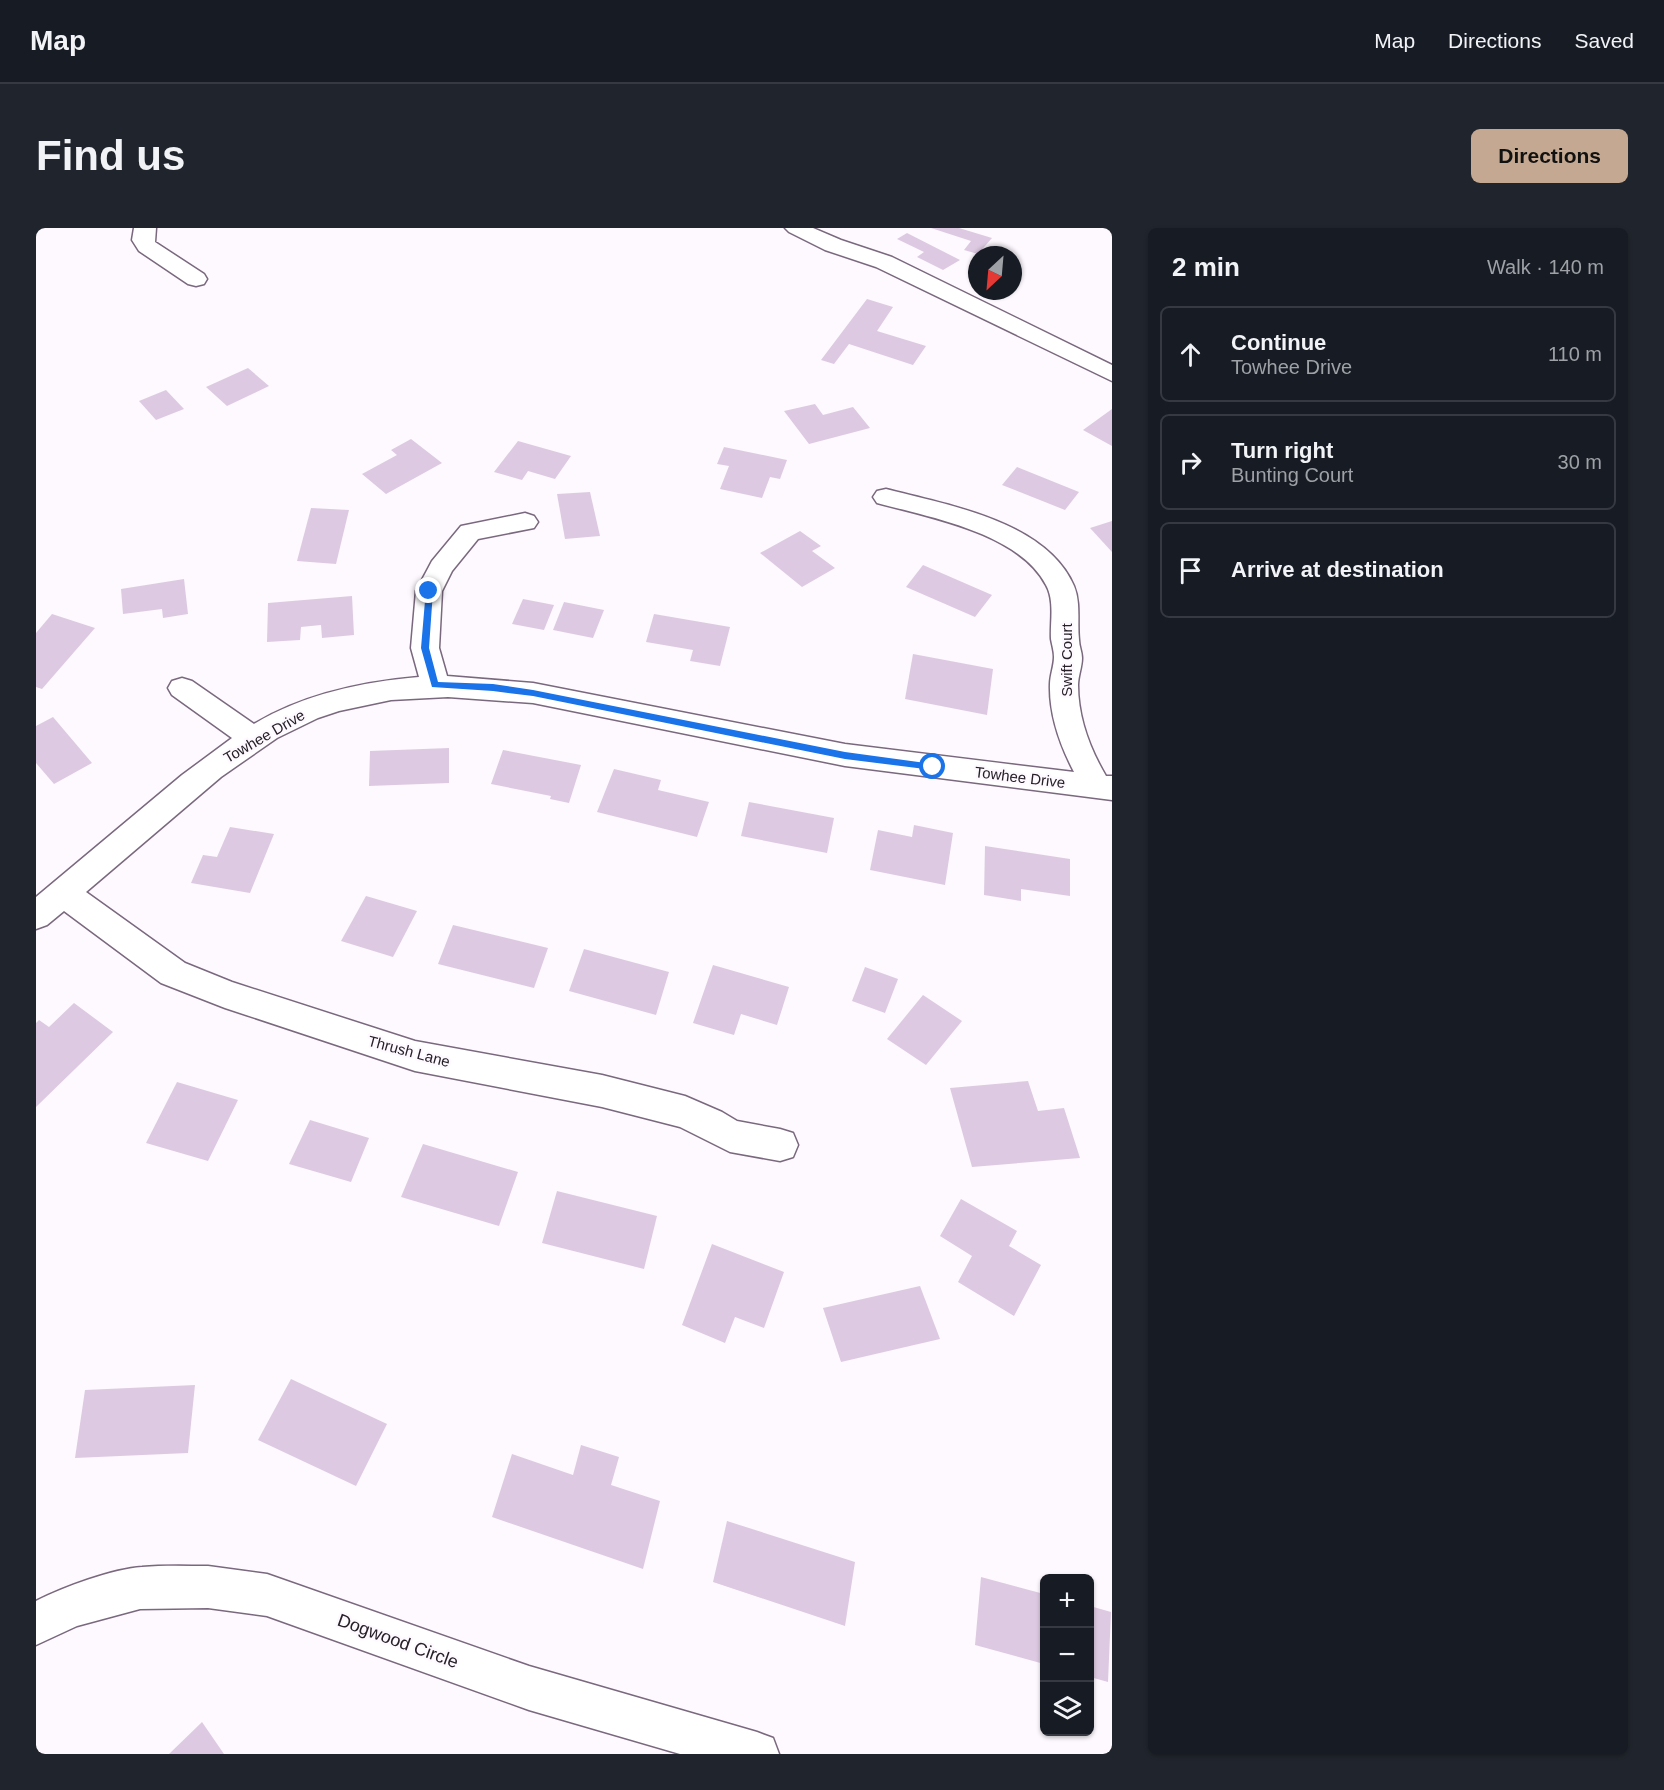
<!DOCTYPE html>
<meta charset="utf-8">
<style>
:root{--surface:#171b24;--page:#20242c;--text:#f1f3f6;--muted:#9ea1a6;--line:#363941;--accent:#c4a891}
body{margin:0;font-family:Helvetica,sans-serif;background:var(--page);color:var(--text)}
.controls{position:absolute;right:18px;bottom:18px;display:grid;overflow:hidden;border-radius:9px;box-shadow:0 2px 4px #0004}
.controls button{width:54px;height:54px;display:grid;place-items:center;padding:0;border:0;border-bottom:2px solid var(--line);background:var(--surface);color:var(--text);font:30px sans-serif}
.compass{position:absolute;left:932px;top:18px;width:54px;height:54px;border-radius:50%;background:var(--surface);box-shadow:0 2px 4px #0004;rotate:206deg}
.stop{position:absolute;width:18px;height:18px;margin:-14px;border:4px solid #1a73e8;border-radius:50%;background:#fff}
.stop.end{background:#1a73e8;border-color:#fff;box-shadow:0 2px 6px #0008}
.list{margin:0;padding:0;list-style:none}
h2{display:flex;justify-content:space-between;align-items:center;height:78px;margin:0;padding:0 24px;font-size:26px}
h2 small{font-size:20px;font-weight:400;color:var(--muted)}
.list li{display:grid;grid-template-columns:39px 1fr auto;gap:18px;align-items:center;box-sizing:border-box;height:96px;margin:0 12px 12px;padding:0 12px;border:2px solid var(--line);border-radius:9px}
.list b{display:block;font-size:22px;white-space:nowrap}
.list p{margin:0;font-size:20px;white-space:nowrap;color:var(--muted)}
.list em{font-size:20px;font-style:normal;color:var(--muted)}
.icon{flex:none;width:33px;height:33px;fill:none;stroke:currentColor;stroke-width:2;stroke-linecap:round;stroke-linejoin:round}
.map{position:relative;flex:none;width:1076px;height:1526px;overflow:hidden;border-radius:9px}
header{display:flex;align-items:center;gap:36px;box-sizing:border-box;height:84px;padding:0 30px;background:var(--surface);border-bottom:2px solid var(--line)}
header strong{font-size:28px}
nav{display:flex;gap:33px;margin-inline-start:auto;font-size:21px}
.intro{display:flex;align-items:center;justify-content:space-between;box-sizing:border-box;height:144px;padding:0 36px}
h1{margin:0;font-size:42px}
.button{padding:15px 27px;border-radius:9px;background:var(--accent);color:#111;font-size:21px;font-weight:700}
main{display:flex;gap:36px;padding:0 36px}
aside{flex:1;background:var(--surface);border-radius:9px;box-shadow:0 2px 4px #0004}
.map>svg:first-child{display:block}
</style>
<header>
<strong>Map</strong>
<nav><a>Map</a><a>Directions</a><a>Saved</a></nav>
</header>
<div class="intro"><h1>Find us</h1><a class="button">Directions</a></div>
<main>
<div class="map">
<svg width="1076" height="1526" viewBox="0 0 1076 1526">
<rect width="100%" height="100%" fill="#fdf9fe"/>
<g fill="#ddcae2">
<polygon points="895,0 923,0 956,10 942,26 928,22 935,13"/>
<polygon points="871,5 924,32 907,42 881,29 888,24 861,11"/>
<polygon points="831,71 857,79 841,103 890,118 877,137 813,116 798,136 785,132"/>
<polygon points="212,140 233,158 191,178 170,159"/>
<polygon points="130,162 148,181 120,192 103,173"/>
<polygon points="779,176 787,187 817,179 834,200 773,216 748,183"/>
<polygon points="1076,181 1076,218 1047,202"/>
<polygon points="375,211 406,235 350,266 326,246 361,227 355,222"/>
<polygon points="482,213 535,228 519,251 492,243 486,252 458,244"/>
<polygon points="688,219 751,232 744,251 734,249 726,270 684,261 693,238 681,236"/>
<polygon points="981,239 1043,264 1029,282 966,257"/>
<polygon points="554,264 564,308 529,311 521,266"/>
<polygon points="275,280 313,282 300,336 261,333"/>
<polygon points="1076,293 1076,324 1054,300"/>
<polygon points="764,303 785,318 776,323 799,340 766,359 724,325"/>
<polygon points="887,337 956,367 939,389 870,359"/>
<polygon points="148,351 152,386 127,390 126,381 87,386 85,361"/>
<polygon points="316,368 318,407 286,410 285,397 265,399 264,412 231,414 232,375"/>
<polygon points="487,371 518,377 508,402 476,396"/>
<polygon points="528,374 568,382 557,410 517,402"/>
<polygon points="16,386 59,400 6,461 0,459 0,405"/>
<polygon points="618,386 694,399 684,438 654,433 657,422 610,414"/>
<polygon points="877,426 957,441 951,487 869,471"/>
<polygon points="17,489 56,535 18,556 0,535 0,498"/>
<polygon points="413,520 413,555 333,558 334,523"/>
<polygon points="467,522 545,537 533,575 514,571 515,568 455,556"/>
<polygon points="578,541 625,552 622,562 673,574 661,609 561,584"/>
<polygon points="713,574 798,590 791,625 705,608"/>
<polygon points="878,597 917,605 909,657 834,642 842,602 876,609"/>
<polygon points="194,599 238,606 214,665 155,655 167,627 181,629"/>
<polygon points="949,618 1034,631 1034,668 985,661 985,673 948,667"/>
<polygon points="330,668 381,683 357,729 305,713"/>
<polygon points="417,697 512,720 498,760 402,736"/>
<polygon points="548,721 633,744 620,787 533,763"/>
<polygon points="677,737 753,759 741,797 705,786 698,807 657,795"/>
<polygon points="829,739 862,751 849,785 816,773"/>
<polygon points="887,767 926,793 890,837 851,811"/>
<polygon points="38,775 77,804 0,879 0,795 3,792 13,799"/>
<polygon points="992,853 1002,883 1028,880 1044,930 936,939 914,860"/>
<polygon points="141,854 202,872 172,933 110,915"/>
<polygon points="274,892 333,910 315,954 253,936"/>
<polygon points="387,916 482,944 463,998 365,969"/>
<polygon points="521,963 621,988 608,1041 506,1015"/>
<polygon points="925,971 981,1003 973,1018 1005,1037 978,1088 922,1054 936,1028 904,1008"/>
<polygon points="676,1016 748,1044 728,1100 699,1089 689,1115 646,1097"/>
<polygon points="884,1058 904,1111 805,1134 787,1080"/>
<polygon points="255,1151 351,1196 320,1258 222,1212"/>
<polygon points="159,1157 152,1225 39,1230 49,1162"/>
<polygon points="545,1217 583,1229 575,1257 624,1273 607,1341 456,1289 476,1226 537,1247"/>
<polygon points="691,1293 819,1334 809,1398 677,1354"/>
<polygon points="945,1349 1008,1366 1008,1436 939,1417"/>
<polygon points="1054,1378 1075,1384 1072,1454 1054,1449"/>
<polygon points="166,1494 188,1526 133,1526"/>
</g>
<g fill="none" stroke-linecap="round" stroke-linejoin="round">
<g stroke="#7a687e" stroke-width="3">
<g id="minor">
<polygon points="98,0 120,0 119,14 168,46 171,51 168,56 160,58 152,56 103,23 96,12"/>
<path d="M 850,261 C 911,277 1010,293 1038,358 C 1045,375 1041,394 1043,412 C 1043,418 1046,424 1046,430 C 1046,439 1042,448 1042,457 C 1042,489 1054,521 1070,548 L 1076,548 L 1076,572 L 809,538 L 497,475 L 412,469 L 355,472 L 303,483 L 282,490 L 241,510 L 185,549 L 50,664 L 149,735 L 196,754 L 379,813 L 566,847 L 649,868 L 686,884 L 701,893 L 744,901 L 757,905 L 762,917 L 757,929 L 744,933 L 694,924 L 644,899 L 566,879 L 379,843 L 189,780 L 125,755 L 28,683 L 11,697 L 0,701 L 0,669 L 146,547 L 196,510 L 136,467 L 132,460 L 136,453 L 146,450 L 156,453 L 218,496 C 268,466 325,454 383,449 L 375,420 L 380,363 L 396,333 L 425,298 L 489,285 L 498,288 L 502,294 L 498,300 L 442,311 L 416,343 L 406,363 L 403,420 L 411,448 L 497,455 L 809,516 L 1038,544 C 1024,517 1013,487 1014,456 C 1014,447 1018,438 1018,429 C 1018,423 1016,417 1015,411 C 1014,394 1019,373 1010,357 C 983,305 893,289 841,275 L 837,269 L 841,263 Z"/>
<path d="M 172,1338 L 231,1346 L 493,1438 L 721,1504 L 737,1510 L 743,1526 L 644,1526 L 493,1482 L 231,1388 L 172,1380 L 104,1381 L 41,1398 L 0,1417 L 0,1373 C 28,1359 76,1341 106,1339 C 128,1337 150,1338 172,1338 Z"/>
</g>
</g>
<g stroke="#7a687e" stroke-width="3">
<polygon id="major" points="749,0 777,0 805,12 856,29 1076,137 1076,153 840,39 789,22 753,4"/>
</g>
<use href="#minor" fill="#fff" fill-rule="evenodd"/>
<use href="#major" fill="#fff" fill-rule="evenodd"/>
</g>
<polygon fill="#1a73e8" points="390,361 397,363 393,420 402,454 457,456 497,462 809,524 897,536 902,539 897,542 809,531 497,468 457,463 396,459 385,420"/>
<g text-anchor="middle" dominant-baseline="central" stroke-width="4.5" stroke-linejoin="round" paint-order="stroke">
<g font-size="15" fill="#272029" stroke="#fdf9fe">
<text transform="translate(1030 432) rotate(-90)">Swift Court</text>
<text transform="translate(228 508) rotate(-30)">Towhee Drive</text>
<text transform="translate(984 549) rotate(7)">Towhee Drive</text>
<text transform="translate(373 823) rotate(15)">Thrush Lane</text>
</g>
<g font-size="18" fill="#272029" stroke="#fdf9fe">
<text transform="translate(362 1413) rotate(20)">Dogwood Circle</text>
</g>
</g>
</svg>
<div class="controls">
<button>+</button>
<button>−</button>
<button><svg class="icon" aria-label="layers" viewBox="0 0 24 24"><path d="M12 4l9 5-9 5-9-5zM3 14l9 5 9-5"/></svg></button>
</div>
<svg class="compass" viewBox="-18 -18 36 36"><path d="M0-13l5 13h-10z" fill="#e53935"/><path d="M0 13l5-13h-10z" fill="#9ea1a6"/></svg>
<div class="stop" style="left:897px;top:539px"></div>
<div class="stop end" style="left:393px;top:363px"></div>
</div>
<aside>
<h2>2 min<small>Walk · 140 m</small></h2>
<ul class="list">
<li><svg class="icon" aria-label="ahead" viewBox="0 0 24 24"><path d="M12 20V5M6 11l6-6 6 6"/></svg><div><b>Continue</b><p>Towhee Drive</p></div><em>110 m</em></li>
<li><svg class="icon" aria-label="right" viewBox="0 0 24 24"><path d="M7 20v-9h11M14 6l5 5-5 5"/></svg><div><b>Turn right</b><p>Bunting Court</p></div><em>30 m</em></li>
<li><svg class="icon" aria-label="arrive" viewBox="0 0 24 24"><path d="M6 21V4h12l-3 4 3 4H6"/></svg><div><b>Arrive at destination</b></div></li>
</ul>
</aside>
</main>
